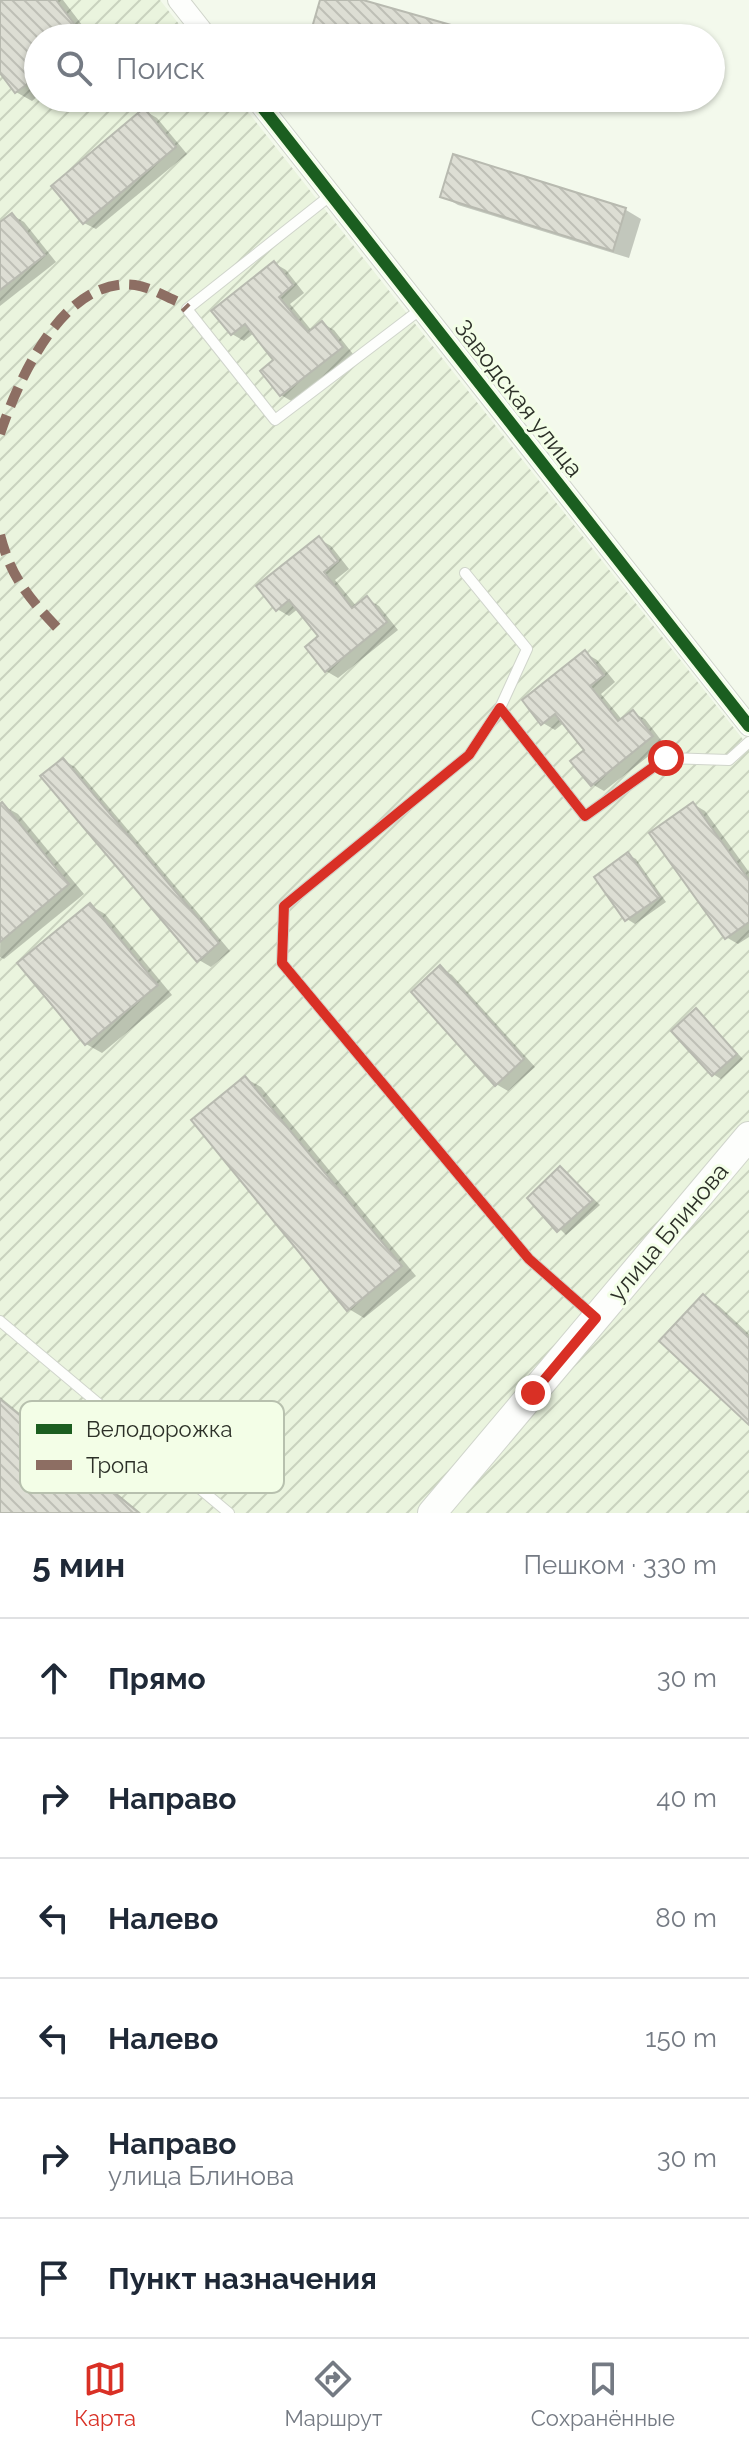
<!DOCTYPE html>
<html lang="ru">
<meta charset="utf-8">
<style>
:root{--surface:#fff;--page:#f2f2f3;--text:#1f2937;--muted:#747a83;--line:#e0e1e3;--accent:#d93025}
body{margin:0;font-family:Raleway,sans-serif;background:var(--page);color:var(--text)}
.stop{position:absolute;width:24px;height:24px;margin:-18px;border:6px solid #d93025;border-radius:50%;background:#fff}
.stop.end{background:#d93025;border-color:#fff;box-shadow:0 2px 8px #0008}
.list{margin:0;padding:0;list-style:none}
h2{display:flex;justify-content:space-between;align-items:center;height:104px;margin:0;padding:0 32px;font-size:34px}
h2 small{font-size:26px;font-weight:400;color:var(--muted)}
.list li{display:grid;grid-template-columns:52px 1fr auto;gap:24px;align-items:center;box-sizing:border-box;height:120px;padding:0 32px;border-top:2px solid var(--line)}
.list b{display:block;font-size:30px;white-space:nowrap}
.list p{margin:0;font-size:26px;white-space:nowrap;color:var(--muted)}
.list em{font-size:26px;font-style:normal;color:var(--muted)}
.icon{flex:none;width:44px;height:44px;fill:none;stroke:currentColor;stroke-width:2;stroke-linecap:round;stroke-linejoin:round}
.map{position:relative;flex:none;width:749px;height:1513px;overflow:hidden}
.search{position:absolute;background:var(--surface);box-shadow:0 2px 6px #0004;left:24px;right:24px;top:24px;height:88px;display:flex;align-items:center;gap:20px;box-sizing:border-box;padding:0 28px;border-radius:44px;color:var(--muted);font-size:30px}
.sheet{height:824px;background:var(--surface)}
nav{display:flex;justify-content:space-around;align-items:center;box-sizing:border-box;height:112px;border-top:2px solid var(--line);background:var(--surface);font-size:22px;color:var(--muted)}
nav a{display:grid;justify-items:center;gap:4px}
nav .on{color:var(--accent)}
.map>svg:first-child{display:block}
</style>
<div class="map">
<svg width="749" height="1513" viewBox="0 0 749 1513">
<defs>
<pattern id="industrial-furrows" width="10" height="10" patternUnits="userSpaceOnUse" patternTransform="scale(2)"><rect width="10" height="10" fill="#eaf4de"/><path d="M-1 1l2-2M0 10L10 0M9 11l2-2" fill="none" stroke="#c9d2be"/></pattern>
<pattern id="building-back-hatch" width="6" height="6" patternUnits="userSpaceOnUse" patternTransform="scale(2)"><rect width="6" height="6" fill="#ddded4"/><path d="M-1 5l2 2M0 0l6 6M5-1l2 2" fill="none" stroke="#bebfb6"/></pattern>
</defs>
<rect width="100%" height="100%" fill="#f3f9ec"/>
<polygon fill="url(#industrial-furrows)" points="0,0 160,0 190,38 38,38 38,98 237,98 749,747 749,1513 0,1513"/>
<g fill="#0003">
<polygon points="0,0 63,0 92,38 38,38 38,96 32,101 16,92 0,70"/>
<polygon points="145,111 157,118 187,154 96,229 84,223"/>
<polygon points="455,157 626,210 641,219 629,258 458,205 443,196"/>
<polygon points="12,215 24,222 56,262 0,306 0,225"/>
<polygon points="274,263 286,270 304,293 290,304 312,331 322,323 334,330 353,354 293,402 281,395 276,361 254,333 244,341 232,334"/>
<polygon points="319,539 331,546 349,569 335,580 357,607 367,599 379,606 398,630 338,678 326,671 321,636 299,608 289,616 277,609"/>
<polygon points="585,653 597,660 615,682 601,694 623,721 633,713 645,719 664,744 604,791 592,784 587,750 565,722 555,730 543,723"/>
<polygon points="63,760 75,767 230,951 211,967 199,960"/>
<polygon points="693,804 705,811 749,872 749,937 738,944 726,937"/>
<polygon points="2,805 18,814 84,894 4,959 0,957"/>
<polygon points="628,855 636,859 666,902 635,924 627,919"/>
<polygon points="90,905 105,914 172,995 102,1053 86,1044"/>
<polygon points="440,968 452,975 535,1067 508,1091 496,1084"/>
<polygon points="696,1010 743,1059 721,1079 713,1074"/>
<polygon points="245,1078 261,1087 416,1276 364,1318 349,1309"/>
<polygon points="561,1168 600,1205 566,1235 530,1199"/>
<polygon points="703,1297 719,1306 749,1334 749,1423"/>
<polygon points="0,1397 141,1513 0,1513"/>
</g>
<g fill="url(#building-back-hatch)" stroke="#b8bab0" stroke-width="2">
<polygon points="0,0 56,0 85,38 38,38 38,76 15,93 0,73"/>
<polygon points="320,0 363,0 497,38 309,38"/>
<polygon points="144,108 176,147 83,224 51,186"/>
<polygon points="453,154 626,208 613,251 440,197"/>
<polygon points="12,213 45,255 0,290 0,222"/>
<polygon points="274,261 293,285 279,297 308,332 322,321 343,347 280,396 260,371 273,360 245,324 231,335 211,311"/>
<polygon points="319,536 338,561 324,572 352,608 367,596 387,622 325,672 305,647 318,636 289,600 276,611 256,586"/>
<polygon points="585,650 604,675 590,686 618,721 633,710 653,736 591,786 570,761 584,750 555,714 541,725 522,700"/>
<polygon points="63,758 219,943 197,962 40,776"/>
<polygon points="2,802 69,884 0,942 0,804"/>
<polygon points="693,802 749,880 749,922 725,939 649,833"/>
<polygon points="628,852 660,897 625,921 594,877"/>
<polygon points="90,903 158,985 85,1045 17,963"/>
<polygon points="440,965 524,1059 495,1086 411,992"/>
<polygon points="696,1008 737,1054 712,1076 671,1031"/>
<polygon points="245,1076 402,1266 347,1311 191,1120"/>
<polygon points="560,1166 593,1200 557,1232 527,1198"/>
<polygon points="703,1294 749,1338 749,1425 659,1341"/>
<polygon points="0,1399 139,1513 0,1513"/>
</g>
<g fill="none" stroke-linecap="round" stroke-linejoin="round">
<g stroke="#d0d5cb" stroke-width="12">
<g id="lane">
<polyline points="331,195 187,309 275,420 421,309"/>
<polyline points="465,573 527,649 500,708 585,816 666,758 729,760 749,742"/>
<polyline points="500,708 469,755 284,906 282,963 529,1259 596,1318"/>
<polyline points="0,1321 229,1513"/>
</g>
</g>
<g stroke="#d0d5cb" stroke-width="22">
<g id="street">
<polyline points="178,0 208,38"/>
<polyline points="255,98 749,726"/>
</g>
</g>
<g stroke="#d0d5cb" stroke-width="30">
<polyline id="secondary" points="432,1513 749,1136"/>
</g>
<use href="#lane" stroke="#fdfefc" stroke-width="10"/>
<use href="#street" stroke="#fdfefc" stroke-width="20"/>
<use href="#secondary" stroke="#fdfefc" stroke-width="28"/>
<g stroke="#8d6e63" stroke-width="10" stroke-dasharray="20 10" stroke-linecap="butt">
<path d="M 0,434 C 18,381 63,276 135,285 C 150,287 168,298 181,303 L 187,309"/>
<path d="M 0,535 C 12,581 31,600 63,634"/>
</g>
<g stroke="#f3fee7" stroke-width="17">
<polyline id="cycleway" points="255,98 749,726"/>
</g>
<use href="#cycleway" stroke="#1b5e20" stroke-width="12"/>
</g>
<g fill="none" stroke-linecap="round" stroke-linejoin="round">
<polyline stroke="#d93025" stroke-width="10" points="533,1393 596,1318 529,1259 282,963 284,906 469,755 500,708 585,816 666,758"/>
</g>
<g text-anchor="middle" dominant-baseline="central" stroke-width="6" stroke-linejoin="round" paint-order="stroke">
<g font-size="24" fill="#2c3028" stroke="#f3fee7">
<text transform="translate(519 398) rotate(52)">Заводская улица</text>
<text transform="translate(668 1232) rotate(-50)">улица Блинова</text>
</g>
</g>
<rect x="20" y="1401" width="264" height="92" rx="12" fill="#f3fee7" stroke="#b7c0ae" stroke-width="2"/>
<rect x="36" y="1424" width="36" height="10" fill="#1b5e20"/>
<rect x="36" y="1460" width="36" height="10" fill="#8d6e63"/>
<g font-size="22" fill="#2c3028">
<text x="86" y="1437">Велодорожка</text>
<text x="86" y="1473">Тропа</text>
</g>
</svg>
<div class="stop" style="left:666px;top:758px"></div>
<div class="stop end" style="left:533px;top:1393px"></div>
<div class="search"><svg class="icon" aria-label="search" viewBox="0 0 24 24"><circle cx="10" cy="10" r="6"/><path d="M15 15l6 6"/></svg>Поиск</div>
</div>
<section class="sheet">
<h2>5 мин<small>Пешком · 330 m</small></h2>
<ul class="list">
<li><svg class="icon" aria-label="ahead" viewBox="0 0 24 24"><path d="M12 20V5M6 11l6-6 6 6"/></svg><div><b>Прямо</b></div><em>30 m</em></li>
<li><svg class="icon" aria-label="right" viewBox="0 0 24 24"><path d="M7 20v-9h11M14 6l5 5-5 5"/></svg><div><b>Направо</b></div><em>40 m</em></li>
<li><svg class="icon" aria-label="left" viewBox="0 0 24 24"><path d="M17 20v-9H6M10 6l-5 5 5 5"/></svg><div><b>Налево</b></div><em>80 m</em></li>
<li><svg class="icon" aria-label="left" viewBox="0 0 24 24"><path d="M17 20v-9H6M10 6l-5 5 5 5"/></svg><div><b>Налево</b></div><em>150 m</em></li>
<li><svg class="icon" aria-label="right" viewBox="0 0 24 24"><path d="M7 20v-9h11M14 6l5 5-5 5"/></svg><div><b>Направо</b><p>улица Блинова</p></div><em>30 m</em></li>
<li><svg class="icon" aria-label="arrive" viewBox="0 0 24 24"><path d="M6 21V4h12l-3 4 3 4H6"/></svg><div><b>Пункт назначения</b></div></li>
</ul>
</section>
<nav>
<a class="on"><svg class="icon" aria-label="map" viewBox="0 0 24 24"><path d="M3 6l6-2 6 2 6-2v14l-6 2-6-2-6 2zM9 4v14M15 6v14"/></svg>Карта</a>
<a><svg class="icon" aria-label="directions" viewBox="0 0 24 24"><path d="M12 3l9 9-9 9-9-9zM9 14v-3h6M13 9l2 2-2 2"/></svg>Маршрут</a>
<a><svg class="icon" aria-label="saved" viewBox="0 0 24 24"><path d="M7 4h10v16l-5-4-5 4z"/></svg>Сохранённые</a>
</nav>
